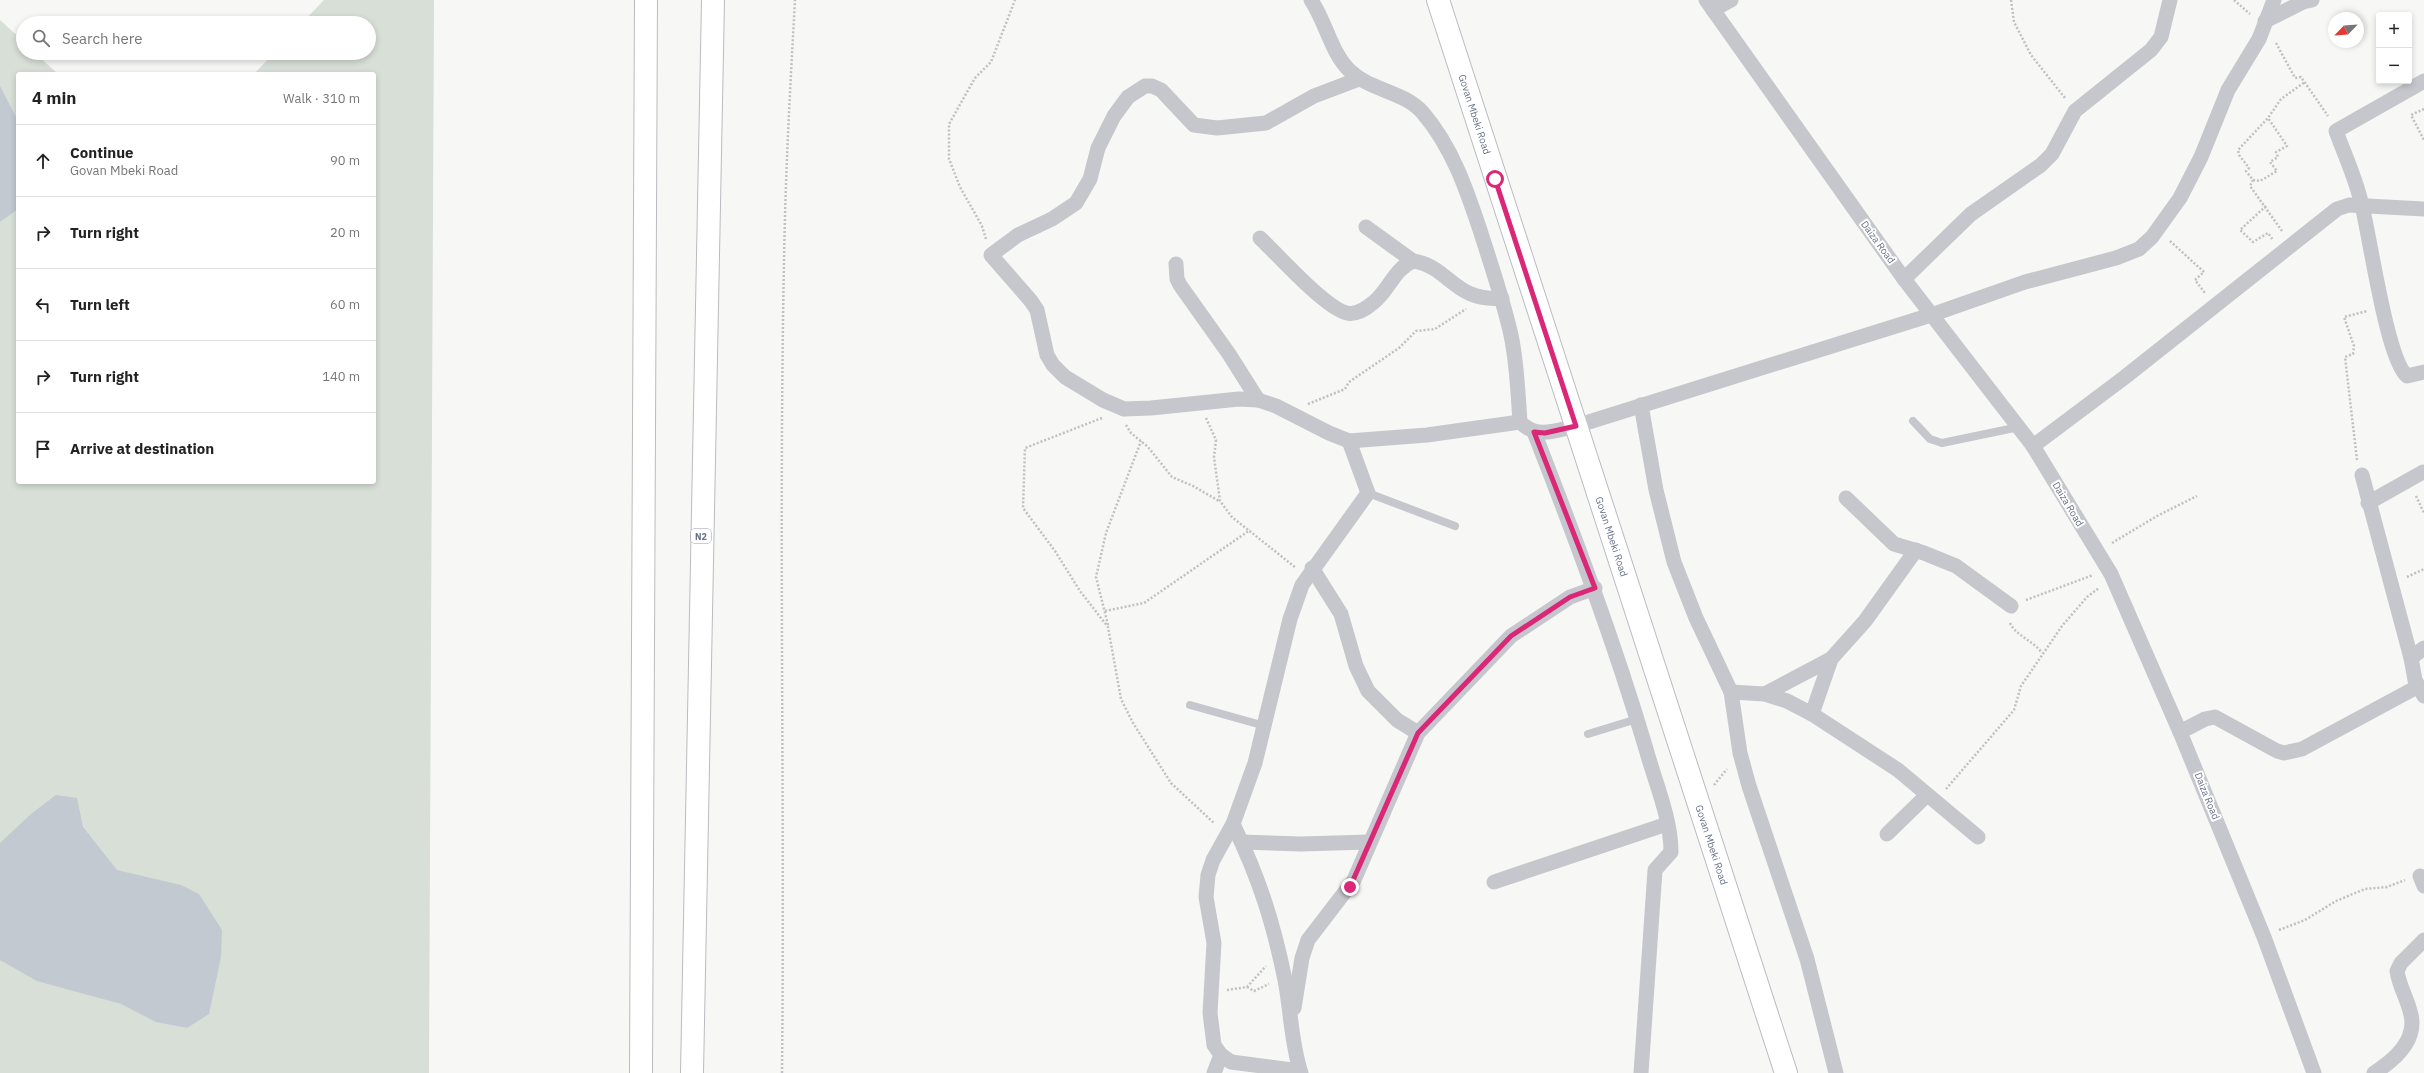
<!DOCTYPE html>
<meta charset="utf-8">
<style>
:root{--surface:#fff;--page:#f2f2f2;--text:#222;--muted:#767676;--line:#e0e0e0}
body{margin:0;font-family:"IBM Plex Sans",sans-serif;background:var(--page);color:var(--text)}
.controls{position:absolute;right:12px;top:12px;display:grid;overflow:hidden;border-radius:4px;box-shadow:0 2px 6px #0003}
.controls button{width:36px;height:36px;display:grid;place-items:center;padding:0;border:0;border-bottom:1px solid var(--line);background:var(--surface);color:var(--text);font:20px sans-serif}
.compass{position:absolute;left:2328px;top:12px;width:36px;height:36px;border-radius:50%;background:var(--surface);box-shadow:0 2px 6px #0003;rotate:245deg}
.stop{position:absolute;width:12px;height:12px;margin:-9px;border:3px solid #db2777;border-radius:50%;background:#fff}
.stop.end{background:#db2777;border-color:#fff;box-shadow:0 1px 4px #0008}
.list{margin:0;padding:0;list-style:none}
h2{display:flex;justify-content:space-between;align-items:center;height:52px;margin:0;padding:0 16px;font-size:17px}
h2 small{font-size:13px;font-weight:400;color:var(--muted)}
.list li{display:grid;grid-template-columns:26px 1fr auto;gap:12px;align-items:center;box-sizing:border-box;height:72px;padding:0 16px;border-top:1px solid var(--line)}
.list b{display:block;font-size:15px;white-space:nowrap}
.list p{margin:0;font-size:13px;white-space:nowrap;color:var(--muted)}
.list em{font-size:13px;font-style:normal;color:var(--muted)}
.icon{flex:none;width:22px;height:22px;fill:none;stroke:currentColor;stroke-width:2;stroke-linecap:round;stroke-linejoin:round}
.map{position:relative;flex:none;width:2424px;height:1073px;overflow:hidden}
.search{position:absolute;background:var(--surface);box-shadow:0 2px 6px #0003;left:16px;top:16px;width:360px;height:44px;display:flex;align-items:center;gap:10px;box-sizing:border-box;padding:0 14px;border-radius:22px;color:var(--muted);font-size:15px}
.panel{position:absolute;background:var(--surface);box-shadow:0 2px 6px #0003;left:16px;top:72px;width:360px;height:412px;border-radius:4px}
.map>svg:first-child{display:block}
</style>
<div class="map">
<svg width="2424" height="1073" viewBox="0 0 2424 1073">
<rect width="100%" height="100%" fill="#f7f8f5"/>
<polygon fill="#d7dfd6" points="324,0 434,0 429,1073 0,1073 0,20 23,41 23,53 35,53 58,74 18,74 18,482 374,482 374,74 254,74 274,53 369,53 369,23 302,23"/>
<g fill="#c3c9d1">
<polygon points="0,86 18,121 18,209 0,222"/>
<polygon points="56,795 77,798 83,827 117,870 181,885 199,894 222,930 221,957 209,1014 187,1028 156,1022 121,1004 37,981 0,960 0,843 31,814"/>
</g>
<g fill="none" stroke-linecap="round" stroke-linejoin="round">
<g stroke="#babcc2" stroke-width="24">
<g id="secondary">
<path id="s1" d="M 1438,0 L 1786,1073"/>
</g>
</g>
<g stroke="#babbbf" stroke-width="24">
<g id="highway">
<polyline points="641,1073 646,0"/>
<polyline points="692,1073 713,0"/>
</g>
</g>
<g stroke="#bfc0c3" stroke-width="2.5" stroke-dasharray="2 2" stroke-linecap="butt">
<polyline points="2011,0 2014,22 2031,55 2065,98"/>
<polyline points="2234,0 2250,14"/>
<polyline points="2276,43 2295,78 2301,77 2328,116"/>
<polyline points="2424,109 2411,115 2424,140"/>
<polyline points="2253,180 2260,181 2277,171 2270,162 2278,157 2276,152 2287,146 2268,118"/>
<polyline points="2266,206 2240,230 2253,242 2268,233 2273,240"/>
<polyline points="2282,231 2250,186 2253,180 2246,171 2249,168 2239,155 2238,150 2268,118 2281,99 2305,82"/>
<polyline points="986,239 982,226 960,187 949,159 949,124 975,78 991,62 1015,0"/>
<polyline points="2170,241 2204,272 2195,280 2205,293"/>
<polyline points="1308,404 1345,389 1349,382 1399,348 1416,331 1435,329 1466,309"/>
<polyline points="1102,418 1025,448 1023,508 1055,551 1080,591 1108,627 1121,699 1133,723 1171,783 1214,823"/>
<polyline points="1206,418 1216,440 1214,457 1220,501 1232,517 1296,568"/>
<polyline points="1126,425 1131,433 1148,447 1172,477 1193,486 1219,501"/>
<polyline points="2357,460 2345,357 2353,354 2354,346 2344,317 2367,311"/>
<polyline points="2416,496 2424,513"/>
<polyline points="2112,543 2157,516 2197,496"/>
<polyline points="2407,577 2424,569"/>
<polyline points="2026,600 2093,575"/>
<polyline points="1105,611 1144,603 1250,530"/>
<path d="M 2010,623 C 2016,636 2034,641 2042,653"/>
<polyline points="1108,625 1096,577 1106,533 1141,441"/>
<polyline points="1714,785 1727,769"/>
<polyline points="1946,789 2014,710 2021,686 2062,626 2087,597 2099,588"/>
<polyline points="2279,930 2305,920 2336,901 2365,889 2387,887 2405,880"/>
<polyline points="1247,987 1254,991 1269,984"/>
<polyline points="1227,990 1247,987 1266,966"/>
<path d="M 782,1073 C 785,787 778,501 785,216 C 787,144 791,72 795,0"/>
</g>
<g stroke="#c5c7cc" stroke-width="8">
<polyline points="1913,421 1930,439 1942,443 2019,427"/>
<polyline points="1368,493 1455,526"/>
<polyline points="1190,705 1265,726"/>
<polyline points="1588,734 1637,719"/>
</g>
<g stroke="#c5c7cc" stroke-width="15">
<path d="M 1311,0 C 1326,22 1331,53 1350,71 C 1371,91 1404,91 1423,113 C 1452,147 1466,188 1480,230 C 1491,265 1503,299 1511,335 C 1517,363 1518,393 1520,422 C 1537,439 1554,431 1576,426 L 1931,315 L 2025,282 L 2116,258 L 2139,249 L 2152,237 L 2180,198 L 2201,157 L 2228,90 L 2259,39 L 2274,0"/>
<polyline points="1706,0 1904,279 2033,446 2111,574 2180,732 2264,937 2314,1073"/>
<polyline points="1713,10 1731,0"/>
<polyline points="2265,21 2303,2 2312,0"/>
<polyline points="1359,79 1314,96 1266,123 1217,128 1194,125 1161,90 1152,86 1145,86 1128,97 1114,116 1098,148 1090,179 1076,203 1052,219 1018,235 991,255 1031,301 1037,310 1047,355 1053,365 1065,377 1103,400 1124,409 1151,408 1239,399 1258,400 1276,406 1329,433 1349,441 1427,435 1520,422"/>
<path d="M 2424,81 L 2336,131 C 2345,156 2357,181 2362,206 C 2370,237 2387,360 2407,376 L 2424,372"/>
<polyline points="1366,227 1413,261"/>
<path d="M 1260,238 C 1278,255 1325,308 1347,313 C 1356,315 1367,308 1374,302 C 1389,290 1394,269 1413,261 C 1449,266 1455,303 1502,298"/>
<polyline points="1176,264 1177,279 1180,285 1229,354 1258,400"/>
<polyline points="1904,279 1971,214 2041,165 2052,154 2075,111 2151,50 2161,37 2170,0"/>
<polyline points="1641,405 1656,490 1674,562 1696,618 1731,692 1740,753 1749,786 1807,959 1836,1073"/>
<path d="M 1534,432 C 1575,537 1614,641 1646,749 C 1655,782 1671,818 1671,852 L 1655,870 L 1641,1073"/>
<polyline points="2033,446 2125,377 2337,209 2349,205 2424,209"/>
<polyline points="2362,475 2411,658 2415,680 2424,696"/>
<polyline points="1846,498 1894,544 1924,553 1956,566 2011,606"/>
<polyline points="2368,503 2423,472"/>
<polyline points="1312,568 1341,614 1356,666 1368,691 1397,720 1418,733"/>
<polyline points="2411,658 2424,648"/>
<polyline points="1731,692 1765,694 1787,701 1812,714 1898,770 1978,837"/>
<polyline points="1765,694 1831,659"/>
<polyline points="1812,714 1831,659 1865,621 1916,550"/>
<polyline points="2180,732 2205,719 2215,717 2277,751 2284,753 2302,749 2417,687"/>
<polyline points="1233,824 1213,860 1208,875 1206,897 1214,943 1210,1013 1214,1045 1221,1055 1231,1062 1300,1071"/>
<polyline points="1887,834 1927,795"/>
<polyline points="1242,842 1301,844 1369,842"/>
<polyline points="2420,876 2424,886"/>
<polyline points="1494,882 1667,824"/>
<polyline points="1294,1008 1302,958 1308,940 1354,880 1418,733 1511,636 1570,597 1595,588"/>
<polyline points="1214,1073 1221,1055"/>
<path d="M 1301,1073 C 1291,1043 1291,1011 1285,980 C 1273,921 1259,878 1233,824 L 1255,763 L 1290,619 L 1302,585 L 1368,493 L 1349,441"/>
<path d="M 2374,1073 C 2393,1061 2417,1041 2411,1015 C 2408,1000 2399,986 2397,971 L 2401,963 L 2424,940"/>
</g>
<use href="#secondary" stroke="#fff" stroke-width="22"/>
<use href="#highway" stroke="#fff" stroke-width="22"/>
</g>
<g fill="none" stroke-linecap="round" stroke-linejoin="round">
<polyline stroke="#db2777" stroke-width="5" points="1350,887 1418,733 1511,636 1570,597 1595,588 1534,432 1545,433 1576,426 1495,179"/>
</g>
<g text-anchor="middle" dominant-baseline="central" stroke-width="4" stroke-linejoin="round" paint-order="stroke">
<rect fill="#fff" stroke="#949baa" stroke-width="1" x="691" y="529" width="20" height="14" rx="3"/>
<g font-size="9" font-weight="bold" fill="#667086">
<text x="701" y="536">N2</text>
</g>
<g font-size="10" fill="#667086" stroke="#fff">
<text stroke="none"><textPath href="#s1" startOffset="120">Govan Mbeki Road</textPath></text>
<text transform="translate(1878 242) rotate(54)">Daiza Road</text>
<text transform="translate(2068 504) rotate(59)">Daiza Road</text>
<text stroke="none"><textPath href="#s1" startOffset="564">Govan Mbeki Road</textPath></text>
<text transform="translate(2207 796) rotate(68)">Daiza Road</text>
<text stroke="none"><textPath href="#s1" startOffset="888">Govan Mbeki Road</textPath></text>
</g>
</g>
</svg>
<div class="controls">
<button>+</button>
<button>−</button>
</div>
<svg class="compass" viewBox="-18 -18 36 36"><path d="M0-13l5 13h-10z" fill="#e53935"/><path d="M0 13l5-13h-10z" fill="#767676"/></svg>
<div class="stop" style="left:1495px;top:179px"></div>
<div class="stop end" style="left:1350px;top:887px"></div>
<div class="search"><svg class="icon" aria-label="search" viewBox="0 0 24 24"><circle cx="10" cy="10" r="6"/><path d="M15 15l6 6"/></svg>Search here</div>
<section class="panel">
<h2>4 min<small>Walk · 310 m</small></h2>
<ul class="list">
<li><svg class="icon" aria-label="ahead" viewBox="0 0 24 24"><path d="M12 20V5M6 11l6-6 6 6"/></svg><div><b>Continue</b><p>Govan Mbeki Road</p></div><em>90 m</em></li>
<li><svg class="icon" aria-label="right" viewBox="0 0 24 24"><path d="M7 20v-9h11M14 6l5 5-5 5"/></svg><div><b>Turn right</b></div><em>20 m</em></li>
<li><svg class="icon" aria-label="left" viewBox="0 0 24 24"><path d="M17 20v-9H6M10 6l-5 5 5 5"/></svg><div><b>Turn left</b></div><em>60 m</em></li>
<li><svg class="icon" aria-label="right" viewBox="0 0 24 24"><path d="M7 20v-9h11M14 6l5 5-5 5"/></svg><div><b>Turn right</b></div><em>140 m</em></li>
<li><svg class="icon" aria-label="arrive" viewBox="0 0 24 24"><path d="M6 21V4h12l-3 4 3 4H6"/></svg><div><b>Arrive at destination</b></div></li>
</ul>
</section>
</div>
